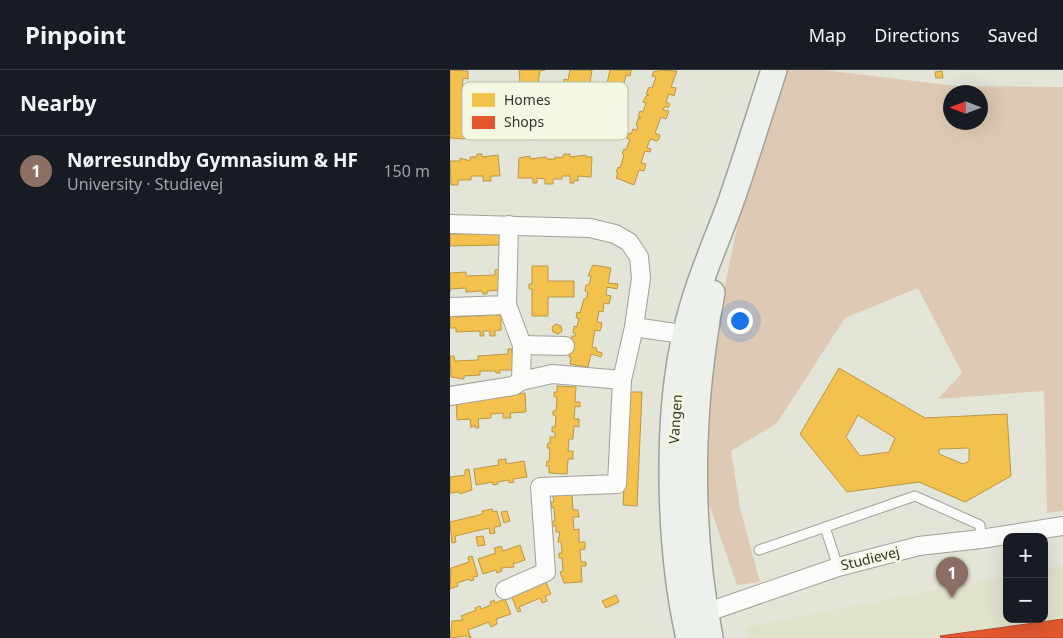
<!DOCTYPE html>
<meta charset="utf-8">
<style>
:root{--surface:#171b24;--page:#242831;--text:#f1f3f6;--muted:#9ea1a6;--line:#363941;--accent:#727369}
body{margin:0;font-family:"Noto Sans",sans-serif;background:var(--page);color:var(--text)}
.controls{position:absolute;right:15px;bottom:15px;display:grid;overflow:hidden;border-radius:10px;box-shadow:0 5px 20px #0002}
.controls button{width:45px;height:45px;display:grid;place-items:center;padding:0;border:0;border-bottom:1px solid var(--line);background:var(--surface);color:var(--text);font:25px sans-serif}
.compass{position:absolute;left:493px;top:15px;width:45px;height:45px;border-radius:50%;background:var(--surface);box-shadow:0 5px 20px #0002;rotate:270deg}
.you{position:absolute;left:289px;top:250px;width:18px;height:18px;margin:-12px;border:4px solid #fff;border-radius:50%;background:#1a73e8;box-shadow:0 0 0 8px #1a73e833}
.badge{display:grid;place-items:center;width:32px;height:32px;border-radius:50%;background:var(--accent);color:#fff;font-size:16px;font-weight:700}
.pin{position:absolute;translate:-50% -41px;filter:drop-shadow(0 1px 2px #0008)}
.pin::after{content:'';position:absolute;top:26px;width:18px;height:15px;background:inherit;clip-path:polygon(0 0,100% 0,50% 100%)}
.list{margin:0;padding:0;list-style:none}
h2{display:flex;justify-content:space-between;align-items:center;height:65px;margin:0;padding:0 20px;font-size:21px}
h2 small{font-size:16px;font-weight:400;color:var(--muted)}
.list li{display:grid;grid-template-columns:32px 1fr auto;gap:15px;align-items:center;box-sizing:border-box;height:70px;padding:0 20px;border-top:1px solid var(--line)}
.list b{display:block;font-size:19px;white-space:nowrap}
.list p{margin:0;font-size:16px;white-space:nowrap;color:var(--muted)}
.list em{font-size:16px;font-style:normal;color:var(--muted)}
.map{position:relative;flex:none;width:613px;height:568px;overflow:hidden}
header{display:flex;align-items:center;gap:30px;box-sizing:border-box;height:70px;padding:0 25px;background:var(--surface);border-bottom:1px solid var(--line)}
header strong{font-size:24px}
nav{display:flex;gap:28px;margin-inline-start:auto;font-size:18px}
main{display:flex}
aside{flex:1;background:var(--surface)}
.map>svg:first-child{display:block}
</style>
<header>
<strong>Pinpoint</strong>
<nav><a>Map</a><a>Directions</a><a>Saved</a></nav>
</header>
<main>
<aside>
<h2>Nearby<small></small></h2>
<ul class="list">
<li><span class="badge" style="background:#8d6e63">1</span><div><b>Nørresundby Gymnasium &amp; HF</b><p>University · Studievej</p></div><em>150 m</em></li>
</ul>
</aside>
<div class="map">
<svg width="613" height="568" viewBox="0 0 613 568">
<rect width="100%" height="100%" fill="#e4e5d9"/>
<polygon fill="#e0e2cc" points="613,495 613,568 297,568 296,557 557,506 557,549 594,549 594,499"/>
<path fill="#decab4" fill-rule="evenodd" d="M 338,0 L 373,0 L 506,16 L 613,17 L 613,441 L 597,443 L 594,321 L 488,329 L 512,303 L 468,218 L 395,248 L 327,353 L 281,381 L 290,438 L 310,512 L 287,515 L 257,428 L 261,284 L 287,157 ZM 500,22 L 530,22 L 530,52 L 500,52 Z"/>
<g fill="#f2c14e" stroke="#b99744" fill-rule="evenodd">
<polygon points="0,0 18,1 18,9 13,8 12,20 16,20 16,34 21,34 21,41 16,41 16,50 21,50 21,54 16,53 15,69 0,68"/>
<polygon points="69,0 95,0 90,1 87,21 93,22 92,26 83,25 82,37 87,37 86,45 81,45 78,65 83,66 82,70 59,67 60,63 57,62 62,49 59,49 59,43 62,44 64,33 61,32 61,27 65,28 65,22 69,22 70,17 67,17 68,12 70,12"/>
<polygon points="120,0 142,0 140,13 134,12 136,13 135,21 129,20 125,41 136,43 135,47 109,43 109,25 112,26 114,9 118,10"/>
<polygon points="160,0 181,0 180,6 176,5 173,17 176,17 174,22 172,21 169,30 172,31 171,35 168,35 165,47 149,43 154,25 149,24 151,16 156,18"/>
<polygon points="208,0 227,1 221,17 226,18 224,26 219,24 216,32 220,34 218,38 215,36 213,40 219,41 216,49 211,47 205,63 210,65 209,69 207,71 201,69 199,72 197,78 201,79 200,82 195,81 191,93 196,94 194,101 189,100 184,115 166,108 168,103 166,102 168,97 170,98 174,85 172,84 174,79 176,80 180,69 177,69 179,63 181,64 183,59 187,60 188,56 186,55 188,49 191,48 188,47 190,41 193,42 196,33 193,32 196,26 199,25 196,24 199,17 202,18 206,7 202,6 204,1 207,2"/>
<polygon points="492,1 493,8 486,8 485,2"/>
<polygon points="27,84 32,84 32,87 48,85 50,106 41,106 41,111 33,111 33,106 21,106 21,110 8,110 8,115 1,115 0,91 10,91 10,88 20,91 20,87 27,87"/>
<polygon points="114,84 120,84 120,87 136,85 136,87 142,87 141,107 128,106 128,111 124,110 124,113 120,113 120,106 112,106 112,109 103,109 103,114 95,114 95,109 87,108 87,113 83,113 83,108 68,108 69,88 80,86 80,89 96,87 96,89 105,89 105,87 112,88"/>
<polygon points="50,163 50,175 0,176 0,164"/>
<polygon points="143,195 161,198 158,213 168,214 167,219 157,217 156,225 161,226 159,234 154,233 153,242 149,241 147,252 152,253 151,258 150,261 145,260 142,277 147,278 146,281 152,283 151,287 141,284 138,297 120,294 121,287 119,287 120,282 122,282 124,273 121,273 122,266 125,266 126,264 123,263 124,256 127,257 129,248 126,248 127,242 130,243 134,229 136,229 138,222 135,221 136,215 139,215 141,206 138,206"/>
<polygon points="82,196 98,196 98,211 124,211 124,227 98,227 98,246 82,246 82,219 79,219 79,214 82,214"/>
<polygon points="49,199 49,220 37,221 37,224 33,224 32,221 16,222 16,218 0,219 0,222 0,203 16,202 16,206 45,205 45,200"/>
<polygon points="36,242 46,242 46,245 51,245 51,260 45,261 45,266 40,266 40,261 33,261 34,266 30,266 30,261 6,262 6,258 0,258 0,243 6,243 6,247 21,246 21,243 26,243 26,246 37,245"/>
<polygon points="106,254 111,256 112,261 108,264 103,262 102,257"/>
<polygon points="58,279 62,279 63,300 50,300 50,303 46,303 45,301 30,301 30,305 14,306 14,309 1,307 0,286 4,286 5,291 28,290 28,286 58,284"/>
<path d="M 389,298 L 475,348 L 557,344 L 561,406 L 515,432 L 469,412 L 397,422 L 350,364 ZM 408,345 L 445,368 L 439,382 L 410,386 L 396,367 ZM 519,378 L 519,391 L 513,394 L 489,384 L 489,379 Z"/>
<polygon points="107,316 126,317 125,332 130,332 130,337 125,336 124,349 129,349 129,357 124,356 123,369 119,369 118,381 123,381 123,389 118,389 117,404 99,403 99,396 96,396 97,391 99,392 100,378 97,378 98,373 100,373 100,367 105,367 105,362 102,362 102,357 105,357 106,346 103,345 103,341 106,341 107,327 104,327 104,322 107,322"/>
<polygon points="68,321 69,324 75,323 76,342 60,343 61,348 53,348 53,343 41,344 41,348 28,349 29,358 25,358 25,355 21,358 20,349 7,350 6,331 39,329 39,325"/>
<polygon points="179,322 192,322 187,436 173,435"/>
<polygon points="56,389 56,394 74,391 77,407 63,409 64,412 59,413 59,410 47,412 48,414 43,415 43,412 26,415 24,399 49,395 48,390"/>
<polygon points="19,399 22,420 10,424 9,422 0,423 0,407 15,405 15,400"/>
<polygon points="122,424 123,440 128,440 129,447 123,447 124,460 129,459 129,472 135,472 135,479 130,480 131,492 136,492 136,496 131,496 132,512 114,513 110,502 113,501 112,488 109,488 109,483 112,483 111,472 108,472 110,462 106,462 106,456 103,456 103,451 105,451 104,437 102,438 101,432 104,432 103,426"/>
<polygon points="42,439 43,442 47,441 51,456 44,457 45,463 40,464 39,458 5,466 6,472 2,473 0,452 33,444 32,441"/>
<polygon points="57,441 60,451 54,453 51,442"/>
<polygon points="33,466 35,475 28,476 26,467"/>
<polygon points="70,475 75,490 63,494 64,497 51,498 52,501 47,503 46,500 33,504 28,489 46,483 44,478 48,477 51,476 53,481"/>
<polygon points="22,486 28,506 23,507 24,510 20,511 19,509 7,513 8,516 0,519 1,498 19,492 18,487"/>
<polygon points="95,510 101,524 95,526 97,531 92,533 90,528 69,537 71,541 68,542 60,523"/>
<polygon points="166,525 169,532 156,538 152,531"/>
<polygon points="55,529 61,544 46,549 47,554 41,557 39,552 18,560 21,568 16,566 0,568 2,551 13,550 11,546 26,540 25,538 30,536 31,539 41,535 40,532 44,530 45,533"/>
</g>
<polygon fill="#e4572e" stroke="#af4d2d" points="613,549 613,568 491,568 490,566"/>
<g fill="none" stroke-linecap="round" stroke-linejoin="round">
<g stroke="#a0a198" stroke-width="11">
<g id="lane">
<polyline points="375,457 388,497"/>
<polyline points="309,480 465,426 530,455 531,469"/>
</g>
</g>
<g stroke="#a0a198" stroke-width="20">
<g id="street">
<polyline points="0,154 140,158 165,164 179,172 189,187 191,208 184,257 172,310 167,414 90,417 96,502 55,520"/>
<polyline points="0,237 57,235 59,155"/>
<polyline points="184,257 245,266"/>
<polyline points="72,275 115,276"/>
<polyline points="71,311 102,304 172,310"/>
<polyline points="0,326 63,316 71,311 72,275 57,235"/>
<polyline points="246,544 255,543 388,497 469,476 531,469 613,456"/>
</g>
</g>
<g stroke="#a0a198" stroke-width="28">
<g id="secondary">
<path d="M 239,568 C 219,481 215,349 236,262 C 246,217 263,180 279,137 C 295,92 309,46 324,0"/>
<path d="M 260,568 C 238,455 240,336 262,223"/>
</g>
</g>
<use href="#lane" stroke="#fbfbf9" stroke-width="9"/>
<use href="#street" stroke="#fbfbf9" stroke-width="18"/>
<use href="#secondary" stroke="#edf1eb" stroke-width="25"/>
</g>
<g text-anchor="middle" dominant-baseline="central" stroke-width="5" stroke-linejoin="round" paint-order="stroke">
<g font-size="14" fill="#34352c" stroke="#f4f7e1">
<text transform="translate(225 349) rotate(-86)">Vangen</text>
<text transform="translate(420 488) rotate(-14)">Studievej</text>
</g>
</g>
<rect x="12" y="12" width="166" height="58" rx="8" fill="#f4f7e1" stroke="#babdab" stroke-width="1"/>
<rect x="22" y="23" width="23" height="14" fill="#f2c14e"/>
<rect x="22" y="46" width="23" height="13" fill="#e4572e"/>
<g font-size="14" fill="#34352c">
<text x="54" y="35">Homes</text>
<text x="54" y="57">Shops</text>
</g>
</svg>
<div class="controls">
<button>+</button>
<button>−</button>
</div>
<svg class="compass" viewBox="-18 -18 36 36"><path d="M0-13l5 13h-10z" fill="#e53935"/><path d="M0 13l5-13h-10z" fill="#9ea1a6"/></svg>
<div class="you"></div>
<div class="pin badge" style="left:502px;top:528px;background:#8d6e63">1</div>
</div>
</main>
